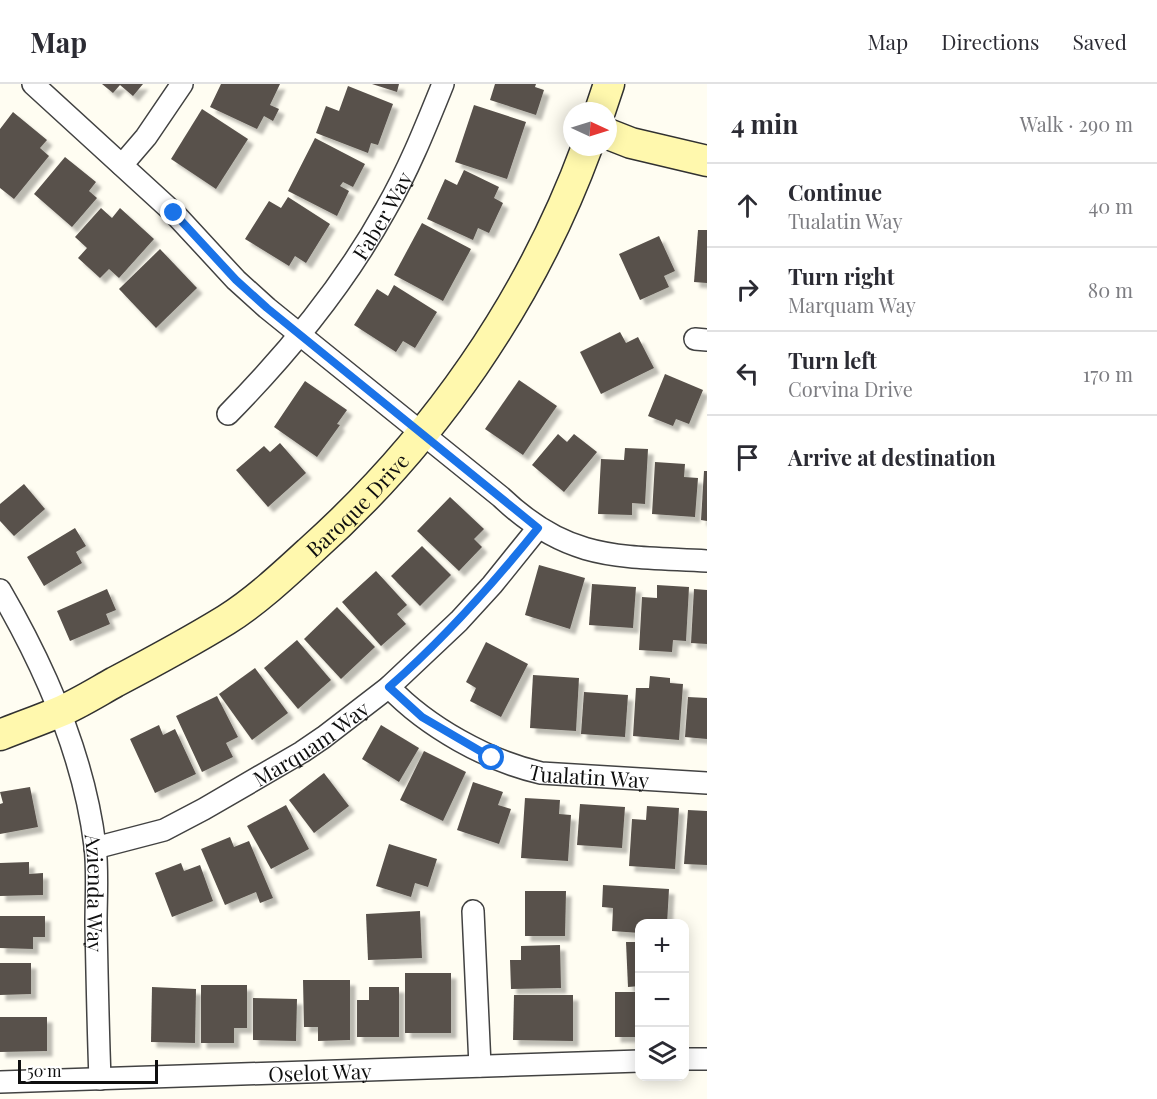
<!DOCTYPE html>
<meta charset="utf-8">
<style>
:root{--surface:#fff;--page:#f2f2f3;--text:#2b2b33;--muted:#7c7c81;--line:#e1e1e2}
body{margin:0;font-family:"Playfair Display",serif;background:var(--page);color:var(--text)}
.controls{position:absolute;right:18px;bottom:18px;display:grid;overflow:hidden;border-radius:12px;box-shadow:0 3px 15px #0003}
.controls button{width:54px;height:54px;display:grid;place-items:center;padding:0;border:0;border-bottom:2px solid var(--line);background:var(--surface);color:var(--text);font:30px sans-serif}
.compass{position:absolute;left:563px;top:18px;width:54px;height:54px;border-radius:50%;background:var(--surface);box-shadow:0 3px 15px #0003;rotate:94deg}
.scale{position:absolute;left:18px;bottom:15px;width:140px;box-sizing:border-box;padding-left:6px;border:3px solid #0f0f0f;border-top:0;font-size:16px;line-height:21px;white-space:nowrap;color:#0f0f0f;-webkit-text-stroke:4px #fff;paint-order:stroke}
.stop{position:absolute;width:18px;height:18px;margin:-14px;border:4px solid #1a73e8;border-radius:50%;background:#fff}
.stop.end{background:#1a73e8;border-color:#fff;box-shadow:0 2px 6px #0008}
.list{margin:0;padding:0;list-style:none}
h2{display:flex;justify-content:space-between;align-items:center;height:78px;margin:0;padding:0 24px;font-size:26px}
h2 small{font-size:20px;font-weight:400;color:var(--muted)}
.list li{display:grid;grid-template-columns:39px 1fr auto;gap:18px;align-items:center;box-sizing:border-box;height:84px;padding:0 24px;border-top:2px solid var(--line)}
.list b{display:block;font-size:22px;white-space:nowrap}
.list p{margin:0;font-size:20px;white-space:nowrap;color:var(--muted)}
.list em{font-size:20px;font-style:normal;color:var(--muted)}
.icon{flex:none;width:33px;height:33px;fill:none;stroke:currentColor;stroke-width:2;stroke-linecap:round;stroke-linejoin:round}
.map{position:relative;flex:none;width:707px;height:1015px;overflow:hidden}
header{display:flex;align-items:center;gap:36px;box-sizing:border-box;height:84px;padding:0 30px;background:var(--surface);border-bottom:2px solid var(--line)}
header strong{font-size:28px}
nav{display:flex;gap:33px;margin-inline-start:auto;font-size:21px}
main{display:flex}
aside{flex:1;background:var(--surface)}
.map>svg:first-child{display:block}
</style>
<header>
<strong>Map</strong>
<nav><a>Map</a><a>Directions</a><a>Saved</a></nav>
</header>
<main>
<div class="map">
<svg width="707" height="1015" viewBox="0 0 707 1015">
<defs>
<filter id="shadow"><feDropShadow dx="5.5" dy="5.5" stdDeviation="1.5" flood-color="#0004"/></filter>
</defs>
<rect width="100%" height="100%" fill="#fffdf2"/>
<g fill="#58514b" filter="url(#shadow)">
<polygon points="102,0 143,0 133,12 120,1 113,9"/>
<polygon points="221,0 280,0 270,21 279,25 273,37 264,32 257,45 210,23"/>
<polygon points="372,0 399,0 397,8"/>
<polygon points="495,0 536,0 535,3 544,6 536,31 490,16"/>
<polygon points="348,2 393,20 378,61 371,59 368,69 316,49 326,22 339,27"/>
<polygon points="474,21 526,38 507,95 455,78"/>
<polygon points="202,25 248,55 216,105 171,75"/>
<polygon points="13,28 47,56 40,64 49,72 14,115 0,104 0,45"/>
<polygon points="315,54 365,80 353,103 343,98 340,102 349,107 337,132 288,107"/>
<polygon points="65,73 96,98 89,107 97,114 72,143 34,110"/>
<polygon points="464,86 499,103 494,114 503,119 489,149 478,144 473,156 427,135 445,95 457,101"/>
<polygon points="288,113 330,140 306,179 295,172 289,182 245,155 269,117 281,124"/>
<polygon points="101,124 112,134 120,124 154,155 119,194 109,185 100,194 78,174 87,164 75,153"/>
<polygon points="422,139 471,165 443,217 394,191"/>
<polygon points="698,146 707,146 707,199 694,198"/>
<polygon points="659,152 675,187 664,192 669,203 640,216 619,170"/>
<polygon points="160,165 197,204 156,244 119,205"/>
<polygon points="394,201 437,228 415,264 403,257 396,268 354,241 377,205 388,212"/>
<polygon points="620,248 626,259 638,253 654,284 601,310 580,268"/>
<polygon points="665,290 703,306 689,340 676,335 673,342 648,332"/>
<polygon points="519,296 557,322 523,371 485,345"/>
<polygon points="305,297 347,326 337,340 340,341 317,373 274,343"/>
<polygon points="558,350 567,358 574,350 597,368 564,408 532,381"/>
<polygon points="280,359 306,389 268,423 236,386 264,362 270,368"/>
<polygon points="625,364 648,365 645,420 632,419 632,431 598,430 601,375 624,376"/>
<polygon points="655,378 685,380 684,393 698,394 695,433 652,430"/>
<polygon points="704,387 707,387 707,437 701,436"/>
<polygon points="24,400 45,425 14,452 0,437 0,420"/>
<polygon points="450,413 484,445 474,455 482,463 459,487 417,447"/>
<polygon points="75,444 86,462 76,468 82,479 44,502 27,473"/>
<polygon points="422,462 451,491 420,522 391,492"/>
<polygon points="539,481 585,494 570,545 525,531"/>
<polygon points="376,487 407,521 397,530 406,540 381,562 342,518"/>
<polygon points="592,500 636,503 633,544 589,541"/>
<polygon points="657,501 689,503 686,557 673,556 672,568 639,566 642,513 657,514"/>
<polygon points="107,505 116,526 106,530 110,540 70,557 57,527"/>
<polygon points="694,505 707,506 707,560 691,559"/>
<polygon points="337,523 375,563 341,595 304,555"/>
<polygon points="297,556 331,596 298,625 264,584"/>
<polygon points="486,558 528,580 501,633 470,617 476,604 466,598"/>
<polygon points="255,584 288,629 252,656 219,610"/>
<polygon points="533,591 579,594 576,647 530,644"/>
<polygon points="650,592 670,594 670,599 683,600 679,656 633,652 636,604 649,604"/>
<polygon points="584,608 628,611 625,653 581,650"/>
<polygon points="217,612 238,653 226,659 233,673 202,688 176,632"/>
<polygon points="688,613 707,614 707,655 685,653"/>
<polygon points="159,641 163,651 175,645 196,690 155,709 130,655"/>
<polygon points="381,641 419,664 399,698 362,675"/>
<polygon points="424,667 466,688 443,737 400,716"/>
<polygon points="324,689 349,722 314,749 289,716"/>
<polygon points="473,698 503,708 498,721 511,725 499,760 457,746"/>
<polygon points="30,703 38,743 0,750 0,720 3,719 0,708"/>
<polygon points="525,714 560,716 559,730 571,731 568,777 521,774"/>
<polygon points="580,720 625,723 622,764 577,761"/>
<polygon points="286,721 309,765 271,785 247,742"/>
<polygon points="647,722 679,724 675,785 629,782 632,735 646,736"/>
<polygon points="688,726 707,727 707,781 684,780"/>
<polygon points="230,753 234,763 249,757 273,814 260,819 256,808 225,821 201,765"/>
<polygon points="389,760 437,775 428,803 415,799 411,813 376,802"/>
<polygon points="29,778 29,790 43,789 43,811 0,812 0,779"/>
<polygon points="181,779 184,787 200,781 213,817 172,833 155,789"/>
<polygon points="603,801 669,805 667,840 640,840 640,849 612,847 613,824 602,823"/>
<polygon points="525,807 566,807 565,852 525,852"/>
<polygon points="420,827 422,874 368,876 366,830"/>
<polygon points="0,832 45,832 45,853 33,853 33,865 0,864"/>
<polygon points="626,858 640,858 640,902 628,903"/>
<polygon points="560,861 561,904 511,905 510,876 521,876 521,862"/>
<polygon points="0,879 31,879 31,910 0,911"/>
<rect x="405" y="889" width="46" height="60"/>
<polygon points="303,896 350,896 350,956 318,957 318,943 304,943"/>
<polygon points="201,901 247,901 247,944 234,944 234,959 201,959"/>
<polygon points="152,903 196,905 195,959 151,958"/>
<polygon points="369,903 399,903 399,953 357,953 357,916 369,916"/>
<rect x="615" y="908" width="25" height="45"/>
<polygon points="514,911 573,911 573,957 513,956"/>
<polygon points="253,914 297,915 296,957 253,956"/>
<polygon points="0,933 47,933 47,967 0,968"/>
</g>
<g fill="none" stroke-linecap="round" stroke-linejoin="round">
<g stroke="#424242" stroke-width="24">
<g id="street">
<path d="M 33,0 L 174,129 L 236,196 L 267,224 L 501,413 C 569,478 620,472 707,477"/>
<polyline points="122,81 146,53 182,0"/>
<polyline points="695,255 707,256"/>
<path id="s1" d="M 228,330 C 289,268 344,201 386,125 C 409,85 426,42 443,0"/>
<path id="s2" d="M 0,506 C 46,585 84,671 95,762 C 98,787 96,814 96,839 C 97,891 98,943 100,995"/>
<path id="s3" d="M 389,603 C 427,643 488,677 541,689 L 707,699"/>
<path id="s4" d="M 95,764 L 164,746 L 204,725 L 302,668 L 324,653 L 389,603 L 459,537 L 492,501 L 538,444"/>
<polyline points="473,827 480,982"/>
<polyline points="684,975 707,975"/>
<path id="s5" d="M 0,998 L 640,977"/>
</g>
</g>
<g stroke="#313131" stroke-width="33">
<g id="secondary">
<polyline points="600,27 609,0"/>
<polyline points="608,50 631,59 707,77"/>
<path id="s6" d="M 0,651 C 20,643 40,636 59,628 C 78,620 97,608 115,598 C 153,578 190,558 226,536 C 256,517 284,491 310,467 C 433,357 530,218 587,63"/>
</g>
</g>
<use href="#street" stroke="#fff" stroke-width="21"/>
<use href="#secondary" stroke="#fff8ad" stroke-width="30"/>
</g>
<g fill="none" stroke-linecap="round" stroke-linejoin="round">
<path stroke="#1a73e8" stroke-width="8" d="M 174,129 L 236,196 L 267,224 L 538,444 C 492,501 444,555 389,603 L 422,633 L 492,674"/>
</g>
<g text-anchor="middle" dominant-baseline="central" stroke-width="6" stroke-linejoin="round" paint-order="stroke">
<g font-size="21" fill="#0f0f0f" stroke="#fff">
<text stroke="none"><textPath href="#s1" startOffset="252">Faber Way</textPath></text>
<text stroke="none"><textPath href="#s6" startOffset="429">Baroque Drive</textPath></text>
<text stroke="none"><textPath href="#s4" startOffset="242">Marquam Way</textPath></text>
<text stroke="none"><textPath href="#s3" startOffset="225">Tualatin Way</textPath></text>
<text stroke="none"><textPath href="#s2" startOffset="322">Azienda Way</textPath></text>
<text stroke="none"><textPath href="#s5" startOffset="320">Oselot Way</textPath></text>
</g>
</g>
</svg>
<div class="controls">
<button>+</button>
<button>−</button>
<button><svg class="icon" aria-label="layers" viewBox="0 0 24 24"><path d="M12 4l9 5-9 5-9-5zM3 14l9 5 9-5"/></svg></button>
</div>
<svg class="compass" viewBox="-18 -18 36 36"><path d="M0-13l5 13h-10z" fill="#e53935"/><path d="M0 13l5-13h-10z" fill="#7c7c81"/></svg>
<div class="scale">50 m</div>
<div class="stop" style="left:492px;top:674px"></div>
<div class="stop end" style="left:174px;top:129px"></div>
</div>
<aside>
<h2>4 min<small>Walk · 290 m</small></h2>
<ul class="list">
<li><svg class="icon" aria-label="ahead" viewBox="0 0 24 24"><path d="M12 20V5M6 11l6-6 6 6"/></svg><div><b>Continue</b><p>Tualatin Way</p></div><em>40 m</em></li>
<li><svg class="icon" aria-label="right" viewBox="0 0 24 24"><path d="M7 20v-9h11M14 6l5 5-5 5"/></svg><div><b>Turn right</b><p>Marquam Way</p></div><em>80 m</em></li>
<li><svg class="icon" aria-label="left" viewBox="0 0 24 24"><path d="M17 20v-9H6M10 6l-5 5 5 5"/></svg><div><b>Turn left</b><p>Corvina Drive</p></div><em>170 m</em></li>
<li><svg class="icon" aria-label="arrive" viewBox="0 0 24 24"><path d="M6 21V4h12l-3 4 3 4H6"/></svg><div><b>Arrive at destination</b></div></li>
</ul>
</aside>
</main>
